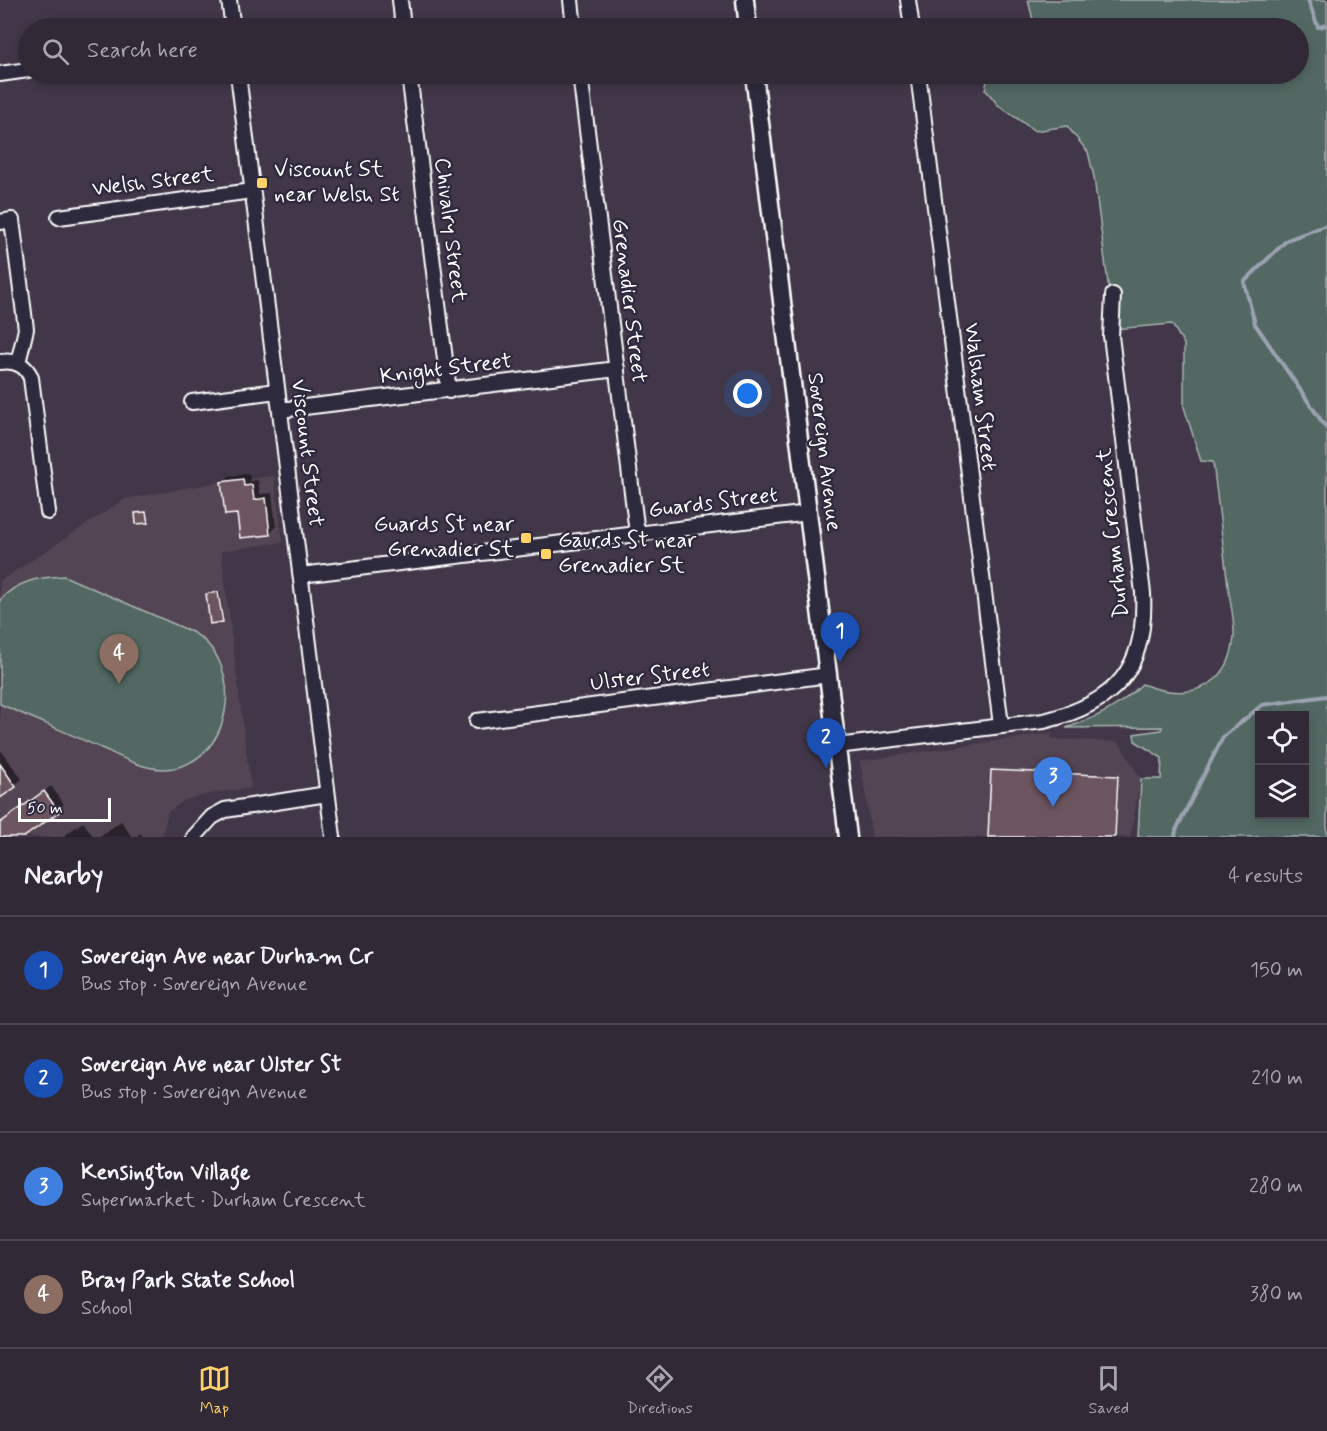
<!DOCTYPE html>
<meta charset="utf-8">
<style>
:root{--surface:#322936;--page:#3d3542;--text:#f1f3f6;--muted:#a8a6ad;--line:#4d4551;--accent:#ffd166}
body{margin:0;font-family:Mynerve,sans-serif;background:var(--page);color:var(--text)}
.controls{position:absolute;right:18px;bottom:18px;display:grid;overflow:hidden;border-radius:0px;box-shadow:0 3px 9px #0003}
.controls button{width:54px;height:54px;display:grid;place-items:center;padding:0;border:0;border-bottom:2px solid var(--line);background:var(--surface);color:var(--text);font:30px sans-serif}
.scale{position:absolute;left:18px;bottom:15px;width:93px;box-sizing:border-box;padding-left:6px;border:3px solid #fff;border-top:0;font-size:16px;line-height:21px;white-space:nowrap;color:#fff;-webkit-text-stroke:4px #2f2a3d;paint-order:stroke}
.you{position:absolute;left:748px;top:394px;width:21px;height:21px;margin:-15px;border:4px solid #fff;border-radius:50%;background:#1a73e8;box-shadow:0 0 0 9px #1a73e833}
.badge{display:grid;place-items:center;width:39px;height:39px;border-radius:50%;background:var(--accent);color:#fff;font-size:20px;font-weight:700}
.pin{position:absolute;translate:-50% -50px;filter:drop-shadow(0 2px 3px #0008)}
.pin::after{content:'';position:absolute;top:32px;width:21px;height:18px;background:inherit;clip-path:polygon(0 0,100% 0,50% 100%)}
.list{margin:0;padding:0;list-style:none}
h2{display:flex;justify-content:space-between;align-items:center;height:78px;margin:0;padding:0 24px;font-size:26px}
h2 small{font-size:20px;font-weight:400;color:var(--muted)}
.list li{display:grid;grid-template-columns:39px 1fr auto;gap:18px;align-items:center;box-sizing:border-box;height:108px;padding:0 24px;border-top:2px solid var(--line)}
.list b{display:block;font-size:22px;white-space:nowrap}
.list p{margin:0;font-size:20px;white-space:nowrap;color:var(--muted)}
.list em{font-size:20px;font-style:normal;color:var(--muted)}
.icon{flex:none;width:33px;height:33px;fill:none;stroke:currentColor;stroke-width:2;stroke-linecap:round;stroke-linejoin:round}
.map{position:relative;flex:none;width:1327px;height:837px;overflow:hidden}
.search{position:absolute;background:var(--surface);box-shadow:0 3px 9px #0003;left:18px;right:18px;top:18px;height:66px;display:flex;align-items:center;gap:15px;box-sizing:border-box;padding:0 21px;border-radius:33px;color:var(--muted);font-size:22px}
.sheet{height:510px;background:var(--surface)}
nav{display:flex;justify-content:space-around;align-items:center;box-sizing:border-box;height:84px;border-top:2px solid var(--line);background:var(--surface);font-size:16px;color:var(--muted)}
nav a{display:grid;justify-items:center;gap:3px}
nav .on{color:var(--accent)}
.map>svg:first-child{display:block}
</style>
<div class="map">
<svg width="1327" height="837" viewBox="0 0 1327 837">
<rect width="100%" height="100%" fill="#423748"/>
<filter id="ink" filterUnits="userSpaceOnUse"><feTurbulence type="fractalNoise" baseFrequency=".0167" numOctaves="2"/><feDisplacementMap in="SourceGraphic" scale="12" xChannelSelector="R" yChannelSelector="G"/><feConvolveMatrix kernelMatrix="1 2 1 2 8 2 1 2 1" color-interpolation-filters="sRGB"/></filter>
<g filter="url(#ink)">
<g fill="#534453">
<polygon points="274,476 283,542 221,551 251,788 208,794 185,800 168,812 162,837 0,837 0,581 125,499 220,482"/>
<polygon points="1051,733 1052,739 1119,742 1141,779 1130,837 872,837 860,761"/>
</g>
<g fill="#536862" stroke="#a9b4b0" stroke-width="1.5" fill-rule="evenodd">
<path d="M 1028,0 L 1327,0 L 1327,837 L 1138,837 L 1141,779 L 1161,779 L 1162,758 L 1135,741 L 1134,734 L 1161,730 L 1162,727 L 1066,728 C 1096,718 1119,707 1142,684 C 1186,701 1229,691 1234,637 C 1235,621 1230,602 1228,586 C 1223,545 1218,504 1213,462 L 1201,461 L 1184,407 L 1184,344 L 1172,324 L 1114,329 L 1094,177 L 1088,152 L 1067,126 L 1035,131 L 998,105 L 985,89 L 989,74 L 1298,74 L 1298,28 L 1035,28 ZM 1260,716 L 1304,716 L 1304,814 L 1260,814 Z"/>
<path d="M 64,576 L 190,631 C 250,661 233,769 162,769 C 141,769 120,756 101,748 C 68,733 34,719 0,704 L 0,600 C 17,581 39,577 64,576 Z"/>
</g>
<g fill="#0007">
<polygon points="249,474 250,481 258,480 260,494 272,493 276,527 270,533 223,483 229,476"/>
<polygon points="220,592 224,619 222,621 208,595"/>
<polygon points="0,749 22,779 0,797"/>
<polygon points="994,769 1119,775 1116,837 989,837"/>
<polygon points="51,786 64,804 21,837 3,837 0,824"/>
<polygon points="121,821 132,837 99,837 100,836"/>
<polygon points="83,822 94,837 62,837"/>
<polygon points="141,833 143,837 135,837"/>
</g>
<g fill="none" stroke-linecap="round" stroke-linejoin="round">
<g stroke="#9da2b2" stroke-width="4">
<polyline points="1308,0 1318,27 1327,25"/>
<polyline points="1327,225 1287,240 1244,282 1255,324 1327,429"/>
<polyline points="1175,837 1176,830 1223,737 1262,705 1327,696"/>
</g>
</g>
<g fill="#6d5560" stroke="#fff" stroke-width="1.5">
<polygon points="243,479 244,486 252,485 254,500 266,498 270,535 240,538 237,514 225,515 221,482"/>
<polygon points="146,512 148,523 136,524 135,513"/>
<polygon points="218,592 223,622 210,624 206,594"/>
<polygon points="0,764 16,787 0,798"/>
<polygon points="991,770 1118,776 1115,837 988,837"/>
<polygon points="44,791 59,812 24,837 0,837 0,823"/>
</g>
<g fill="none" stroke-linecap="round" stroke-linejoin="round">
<g stroke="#fff" stroke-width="18">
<g id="minor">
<polyline points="229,0 233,28"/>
<polyline points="400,0 403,28"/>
<polyline points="571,0 574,28"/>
<polyline points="908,0 912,28"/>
<polyline points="0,74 28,70"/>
<polyline points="238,74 333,837"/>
<polyline points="409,74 449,391"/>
<polyline points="580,74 637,533"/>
<polyline points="918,74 1001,725"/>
<polyline points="59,217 252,191"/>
<polyline points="0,222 12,220 26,329 18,363"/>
<path d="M 0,362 C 14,360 26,364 31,378 L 48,512"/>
<polyline points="192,402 277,391"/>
<polyline points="280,410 617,369"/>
<polyline points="301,575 809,513"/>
<polyline points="477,721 829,675"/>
<path d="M 837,746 L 1044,721 C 1117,703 1147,668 1143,593 L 1111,336 L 1113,295"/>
<polyline points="194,837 212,817 225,810 327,794"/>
</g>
</g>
<g stroke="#fff" stroke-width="21">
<g id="tertiary">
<polyline points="745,0 748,28"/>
<polyline points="754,74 848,837"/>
</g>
</g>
<use href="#minor" stroke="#2f2a3d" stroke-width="14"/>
<use href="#tertiary" stroke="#2f2a3d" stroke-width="16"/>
</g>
</g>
<g fill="#ffd166" stroke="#2f2a3d" stroke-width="2">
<rect x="256" y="177" width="12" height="12" rx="3"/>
<rect x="520" y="532" width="12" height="12" rx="3"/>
<rect x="540" y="548" width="12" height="12" rx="3"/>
</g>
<g text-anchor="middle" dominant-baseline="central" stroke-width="5" stroke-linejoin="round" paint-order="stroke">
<g font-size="22" fill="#fff" stroke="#2f2a3d" text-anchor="start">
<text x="274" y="170">Viscount St<tspan x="274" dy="25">near Welsh St</tspan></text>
<text x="514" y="525" text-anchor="end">Guards St near<tspan x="514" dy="25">Grenadier St</tspan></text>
<text x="558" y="541">Gaurds St near<tspan x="558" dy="25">Grenadier St</tspan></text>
</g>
<g font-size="22" fill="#fff" stroke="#2f2a3d">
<text transform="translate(153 182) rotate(-7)">Welsh Street</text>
<text transform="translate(450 230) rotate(83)">Chivalry Street</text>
<text transform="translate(629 301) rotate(83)">Grenadier Street</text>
<text transform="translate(446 369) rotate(-7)">Knight Street</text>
<text transform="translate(980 397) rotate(83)">Walsham Street</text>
<text transform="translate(824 452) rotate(83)">Sovereign Avenue</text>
<text transform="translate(307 453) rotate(83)">Viscount Street</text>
<text transform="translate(713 503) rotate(-7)">Guards Street</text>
<text transform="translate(1113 533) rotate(-96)">Durham Crescent</text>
<text transform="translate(650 677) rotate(-7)">Ulster Street</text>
</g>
</g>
</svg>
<div class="controls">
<button><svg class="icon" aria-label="locate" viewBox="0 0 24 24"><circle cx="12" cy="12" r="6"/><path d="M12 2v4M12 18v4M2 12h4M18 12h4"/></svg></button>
<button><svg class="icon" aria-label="layers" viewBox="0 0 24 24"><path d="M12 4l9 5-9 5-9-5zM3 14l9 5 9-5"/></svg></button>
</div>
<div class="scale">50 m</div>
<div class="you"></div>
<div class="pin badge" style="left:840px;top:662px;background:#1a4fb4">1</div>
<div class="pin badge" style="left:826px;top:768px;background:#1a4fb4">2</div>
<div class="pin badge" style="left:1053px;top:807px;background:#3f7fe0">3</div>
<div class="pin badge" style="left:119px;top:684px;background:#8d6e63">4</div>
<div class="search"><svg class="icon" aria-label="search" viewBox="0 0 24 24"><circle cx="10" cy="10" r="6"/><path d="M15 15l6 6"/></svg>Search here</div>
</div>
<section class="sheet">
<h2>Nearby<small>4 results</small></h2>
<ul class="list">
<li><span class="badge" style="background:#1a4fb4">1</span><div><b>Sovereign Ave near Durham Cr</b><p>Bus stop · Sovereign Avenue</p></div><em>150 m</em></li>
<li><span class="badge" style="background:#1a4fb4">2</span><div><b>Sovereign Ave near Ulster St</b><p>Bus stop · Sovereign Avenue</p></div><em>210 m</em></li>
<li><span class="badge" style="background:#3f7fe0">3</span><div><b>Kensington Village</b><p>Supermarket · Durham Crescent</p></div><em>280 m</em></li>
<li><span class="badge" style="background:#8d6e63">4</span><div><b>Bray Park State School</b><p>School</p></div><em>380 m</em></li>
</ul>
</section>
<nav>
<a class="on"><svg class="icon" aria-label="map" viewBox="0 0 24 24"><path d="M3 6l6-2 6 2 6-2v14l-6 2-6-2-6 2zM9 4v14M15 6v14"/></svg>Map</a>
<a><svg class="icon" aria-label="directions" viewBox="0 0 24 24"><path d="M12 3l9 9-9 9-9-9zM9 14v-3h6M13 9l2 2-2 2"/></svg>Directions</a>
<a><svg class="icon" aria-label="saved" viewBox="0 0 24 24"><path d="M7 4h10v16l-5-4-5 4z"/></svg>Saved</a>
</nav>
